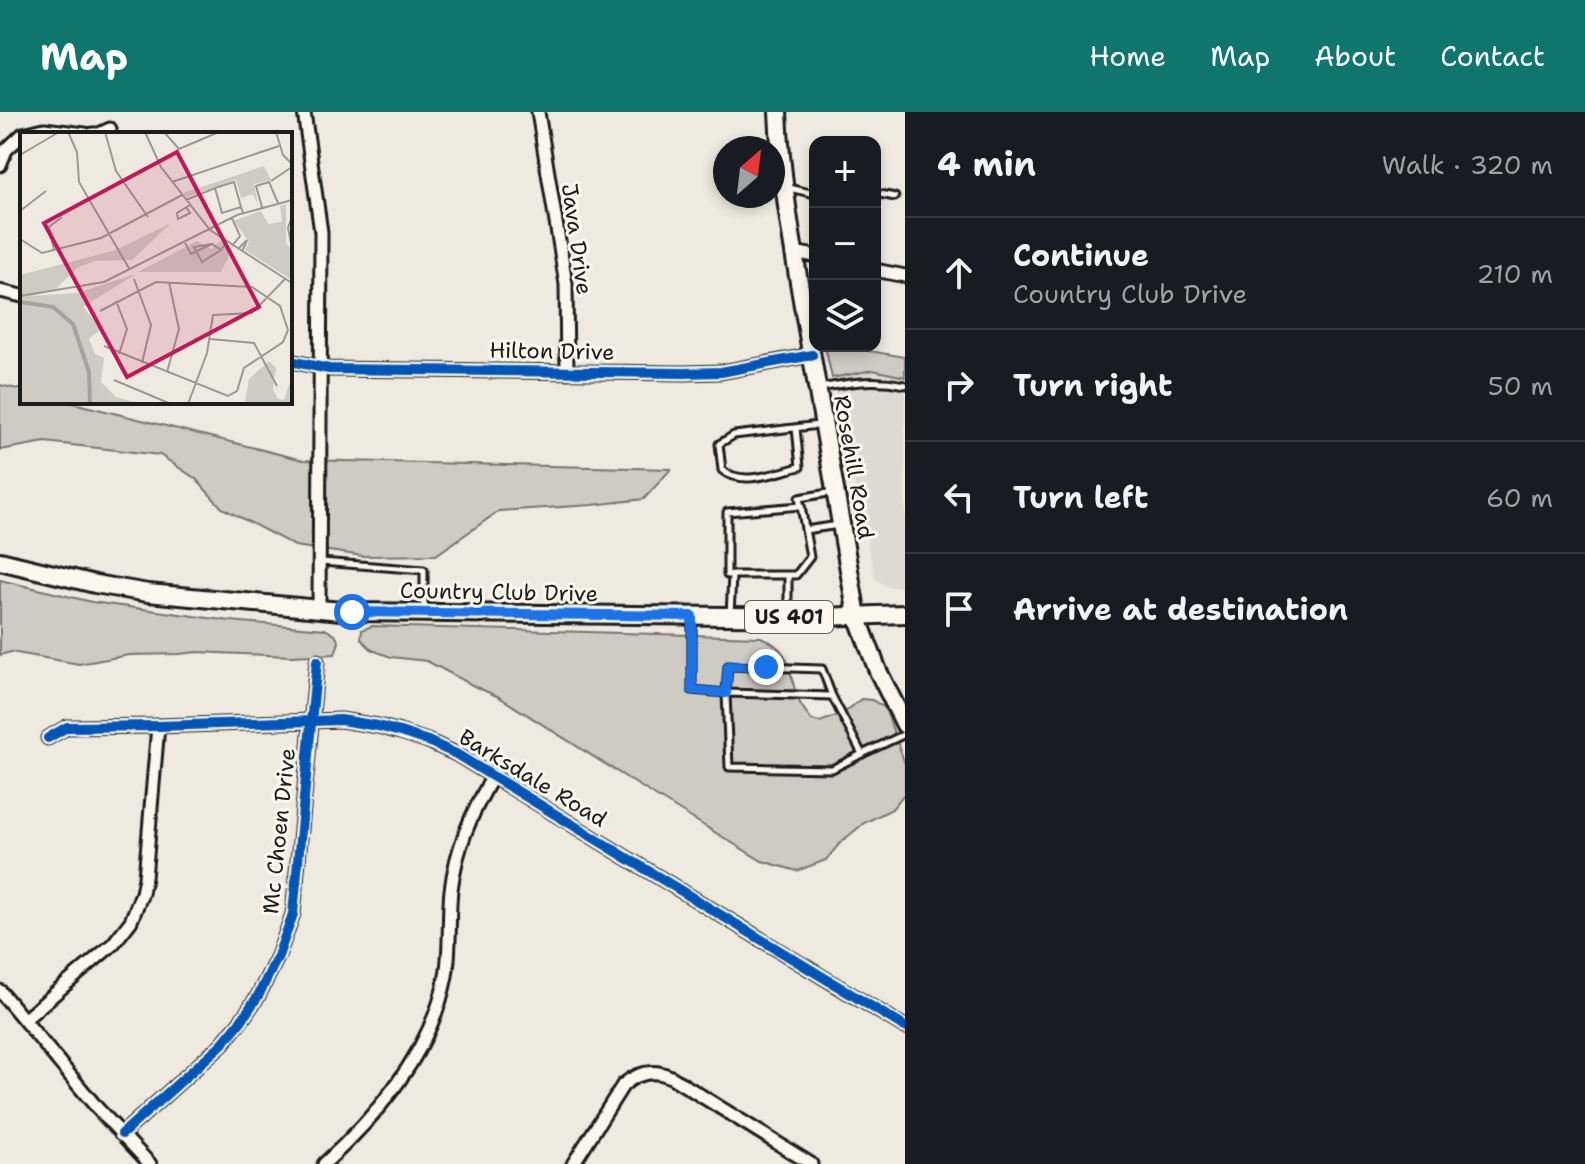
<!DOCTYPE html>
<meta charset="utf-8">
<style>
:root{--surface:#171b24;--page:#20242c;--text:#f1f3f6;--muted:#9ea1a6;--line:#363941;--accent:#0f766e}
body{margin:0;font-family:"Shantell Sans",sans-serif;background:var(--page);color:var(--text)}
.controls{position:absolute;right:24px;top:24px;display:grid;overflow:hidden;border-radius:16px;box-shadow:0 4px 12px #0003}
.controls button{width:72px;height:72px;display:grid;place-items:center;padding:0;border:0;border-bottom:2px solid var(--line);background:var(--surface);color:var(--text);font:40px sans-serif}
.compass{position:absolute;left:713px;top:24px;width:72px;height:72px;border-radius:50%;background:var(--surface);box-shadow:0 4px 12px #0003;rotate:28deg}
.stop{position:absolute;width:24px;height:24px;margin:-18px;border:6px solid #1a73e8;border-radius:50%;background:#fff}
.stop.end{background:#1a73e8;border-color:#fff;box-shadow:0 2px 8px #0008}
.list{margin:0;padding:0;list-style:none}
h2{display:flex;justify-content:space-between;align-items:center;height:104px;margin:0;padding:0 32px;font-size:34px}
h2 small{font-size:26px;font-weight:400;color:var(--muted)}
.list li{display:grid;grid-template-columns:52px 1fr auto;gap:24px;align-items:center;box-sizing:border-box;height:112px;padding:0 32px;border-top:2px solid var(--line)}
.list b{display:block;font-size:30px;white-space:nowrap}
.list p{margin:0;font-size:26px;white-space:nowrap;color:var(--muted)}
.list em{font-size:26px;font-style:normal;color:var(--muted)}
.icon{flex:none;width:44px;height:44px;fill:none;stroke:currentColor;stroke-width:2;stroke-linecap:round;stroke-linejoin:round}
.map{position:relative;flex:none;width:905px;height:1052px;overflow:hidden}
header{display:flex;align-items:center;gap:48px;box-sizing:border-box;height:112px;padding:0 40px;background:var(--accent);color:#fff}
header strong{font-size:38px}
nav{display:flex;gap:44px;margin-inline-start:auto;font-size:28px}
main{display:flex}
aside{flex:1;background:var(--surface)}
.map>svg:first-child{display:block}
</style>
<header>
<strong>Map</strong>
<nav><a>Home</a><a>Map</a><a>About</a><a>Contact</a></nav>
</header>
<main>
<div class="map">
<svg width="905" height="1052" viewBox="0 0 905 1052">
<rect width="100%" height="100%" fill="#eeeadf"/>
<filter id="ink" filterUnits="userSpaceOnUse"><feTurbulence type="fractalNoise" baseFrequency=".0125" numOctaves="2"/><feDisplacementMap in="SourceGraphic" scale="16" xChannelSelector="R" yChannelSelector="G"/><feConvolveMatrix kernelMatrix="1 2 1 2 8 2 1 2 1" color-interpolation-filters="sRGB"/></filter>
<g filter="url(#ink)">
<polygon fill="#dedad1" points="873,258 905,265 905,475 887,475 875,466 832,266"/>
<g fill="#ceccc2" stroke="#75746f" stroke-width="2">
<polygon points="825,234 840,234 905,245 905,265 873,258 832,266"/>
<polygon points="0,273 22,278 22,290 69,290 303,348 671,357 644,387 592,393 499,399 436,443 363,444 295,434 222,396 196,367 160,343 45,330 0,338"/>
<polygon points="0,468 92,490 230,509 325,517 335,523 339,530 335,542 290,544 197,540 179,542 129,543 79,552 11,540 0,543"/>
<path d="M 372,514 L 761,525 C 797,541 786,562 800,591 C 803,597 808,603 812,608 L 820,610 L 844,601 L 861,587 L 872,588 L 885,596 L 905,652 L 905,681 L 892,697 L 864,711 L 840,731 L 826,748 L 797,759 L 762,749 L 662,688 L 499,585 L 474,574 L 427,549 L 391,545 L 372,538 L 361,527 L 362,518 Z"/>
</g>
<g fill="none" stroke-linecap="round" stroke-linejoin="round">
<g stroke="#1c1c1c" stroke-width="11">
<g id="service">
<polyline points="789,76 815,82"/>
<polyline points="875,81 895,85"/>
<path d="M 819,276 C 850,271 873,266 905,273"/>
<path d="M 796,316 L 800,355 C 778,360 742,375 722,358 L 719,332 L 734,323 L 819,313"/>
<polygon points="801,394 810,445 796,463 727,463 727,400"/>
<polyline points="801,394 799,386 834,380"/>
<polyline points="805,418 839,413"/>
<polyline points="321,450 424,458 424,497"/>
<polyline points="788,464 788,503"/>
<polyline points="730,503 732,464"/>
<polyline points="692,505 692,578 726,581 832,584 862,642 905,622"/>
<polyline points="832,584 822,557 728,554 726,581 729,655 832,657 862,642"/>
</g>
</g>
<g stroke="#1c1c1c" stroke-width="17">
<g id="minor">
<polyline points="304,0 321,120 319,497"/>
<polyline points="538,0 566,172 567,260"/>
<polyline points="23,22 44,17 85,22"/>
<polyline points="92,22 99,22 110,17"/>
<polyline points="0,53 6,38 22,23"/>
<polyline points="794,140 815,144"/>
<polyline points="875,158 905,164"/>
<polyline points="0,179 22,184"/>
<polyline points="290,249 329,257 684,261 721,260 812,243"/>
<polyline points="48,626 67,615 158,614 341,608 378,614 400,620 428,629 456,642 905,915"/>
<polyline points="0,879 98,997 150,1052"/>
<polyline points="24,908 113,832 131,809 142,781 145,766 158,614"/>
<polyline points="122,1022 222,932 241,909 258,884 278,844 293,802 317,549"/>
<path d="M 324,1052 C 379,1002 432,939 446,864 C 451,836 448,807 451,778 C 456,736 472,700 493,664"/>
<path d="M 573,1052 L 623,973 C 638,960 654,957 671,965 L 811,1052"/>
</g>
</g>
<g stroke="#1c1c1c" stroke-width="22">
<path id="secondary" d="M 778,0 C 781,71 794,141 806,211 C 823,308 840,406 857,504 L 878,559 L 905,613"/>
</g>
<g stroke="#1c1c1c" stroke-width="22">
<polyline id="primary" points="0,449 95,472 148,481 352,500 821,505 905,502"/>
</g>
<use href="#service" stroke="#fbf7ec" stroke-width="5"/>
<use href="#minor" stroke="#fbf7ec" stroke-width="11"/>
<use href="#secondary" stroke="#fbf7ec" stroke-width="16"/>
<use href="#primary" stroke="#fbf7ec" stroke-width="16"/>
<g stroke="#fbf7ec" stroke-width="15">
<g id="cycleway">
<polyline points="290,249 329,257 684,261 721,260 812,243"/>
<polyline points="48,626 67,615 158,614 341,608 378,614 400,620 428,629 456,642 905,915"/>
<polyline points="122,1022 222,932 241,909 258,884 278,844 293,802 317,549"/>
</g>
</g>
<use href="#cycleway" stroke="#0057b8" stroke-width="10"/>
</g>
</g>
<g fill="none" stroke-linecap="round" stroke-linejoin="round" filter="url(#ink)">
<polyline stroke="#1a73e8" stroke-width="10" points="352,500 692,504 692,578 726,581 728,554 766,555"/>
</g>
<g text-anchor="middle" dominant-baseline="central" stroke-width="6" stroke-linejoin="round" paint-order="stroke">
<rect fill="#fbf7ec" stroke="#5f5e5a" stroke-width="2" x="745" y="489" width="88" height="32" rx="6"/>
<g font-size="20" font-weight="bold" fill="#1c1c1c">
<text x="789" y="505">US 401</text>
</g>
<g font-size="22" fill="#1c1c1c" stroke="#fbf7ec">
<text transform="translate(577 127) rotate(82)">Java Drive</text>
<text transform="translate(552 239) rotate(1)">Hilton Drive</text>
<text transform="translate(854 355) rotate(80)">Rosehill Road</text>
<text transform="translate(499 480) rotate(1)">Country Club Drive</text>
<text transform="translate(533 666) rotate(31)">Barksdale Road</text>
<text transform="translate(279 719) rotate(-84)">Mc Choen Drive</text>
</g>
</g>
<g transform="translate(20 20)">
<rect width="272" height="272" fill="#eeeadf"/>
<path d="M 244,34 L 251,48 L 234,52 L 238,73 L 233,62 L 221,66 L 216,48 L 167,65 L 163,61 ZM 266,72 L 266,111 L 272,119 L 272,148 L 225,118 L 229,110 L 214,89 L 241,79 L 248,92 L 262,90 L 260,74 ZM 151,91 L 112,128 L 75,129 L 57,136 L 36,157 L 12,164 L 57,161 L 116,142 L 63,175 L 81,197 L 69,207 L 75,222 L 84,226 L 81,250 L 96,265 L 121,272 L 0,272 L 0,143 L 96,118 ZM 177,109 L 191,117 L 201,109 L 211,119 L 201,140 L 118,140 ZM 249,229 L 256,236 L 253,258 L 258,267 L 264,268 L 272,244 L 272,272 L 218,272 L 225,270 L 229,247 Z" fill="#ceccc2"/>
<path fill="none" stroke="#a6a39d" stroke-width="4" d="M 0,170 L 33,175 L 53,192 L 69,240 L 70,272"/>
<path fill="none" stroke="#9a9891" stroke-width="2" d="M 48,0 L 57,20 L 59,50 L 110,138M 85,0 L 96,39 L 128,85M 125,0 L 141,35 L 190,98 L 272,151M 144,0 L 159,17 L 199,0M 256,0 L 263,23 L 272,32M 0,23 L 39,0M 251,49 L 272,35M 152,50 L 259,14M 195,56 L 214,50 L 221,75M 166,68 L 195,56 L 202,81 L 221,75 L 223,81M 166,75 L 170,81 L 158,87 L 157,81 L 170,73M 242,75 L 236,54 L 249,50 L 258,71M 0,79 L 26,59M 272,84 L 268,96 L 272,116M 212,86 L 220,104 L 212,114M 0,107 L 22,121 L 81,106 L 162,63M 165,111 L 171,122 L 192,112 L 201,118 L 206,111M 192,112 L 174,115 L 182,130 L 201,118M 218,117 L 227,108 L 222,120M 34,118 L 29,95 L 42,85M 114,147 L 131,193 L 122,231M 0,164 L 84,150 L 217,83 L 272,68M 96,169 L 107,197 L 99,222M 80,179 L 136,150 L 232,155 L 260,174 L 268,198 L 263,210 L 224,236 L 217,259 L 208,264 L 84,214M 190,207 L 234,211 L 257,254M 147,240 L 159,197 L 149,150M 94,248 L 151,272M 168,272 L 187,221 L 193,183 L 232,181 L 266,146"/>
<path fill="#c2185b" fill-opacity="0.15" stroke="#c2185b" stroke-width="4" d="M 157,20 L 239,175 L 107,245 L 24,91 Z"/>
<rect width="272" height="272" fill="none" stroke="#1c1c1c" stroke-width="4"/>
</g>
</svg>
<div class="controls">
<button>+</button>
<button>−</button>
<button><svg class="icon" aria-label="layers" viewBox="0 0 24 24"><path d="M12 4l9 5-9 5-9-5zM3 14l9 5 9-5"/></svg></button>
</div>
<svg class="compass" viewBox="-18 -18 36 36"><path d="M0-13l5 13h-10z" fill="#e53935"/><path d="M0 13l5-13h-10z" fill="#9ea1a6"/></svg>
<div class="stop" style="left:352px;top:500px"></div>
<div class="stop end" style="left:766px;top:555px"></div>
</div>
<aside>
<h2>4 min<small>Walk · 320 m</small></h2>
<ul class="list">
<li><svg class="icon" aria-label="ahead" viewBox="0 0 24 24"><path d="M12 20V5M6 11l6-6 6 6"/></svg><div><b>Continue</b><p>Country Club Drive</p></div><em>210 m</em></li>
<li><svg class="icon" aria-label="right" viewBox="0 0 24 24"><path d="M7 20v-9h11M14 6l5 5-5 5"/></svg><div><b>Turn right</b></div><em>50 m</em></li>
<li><svg class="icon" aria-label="left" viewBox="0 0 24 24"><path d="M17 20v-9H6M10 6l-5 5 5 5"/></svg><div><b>Turn left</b></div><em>60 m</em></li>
<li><svg class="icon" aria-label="arrive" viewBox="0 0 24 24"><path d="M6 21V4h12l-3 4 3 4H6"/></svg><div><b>Arrive at destination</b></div></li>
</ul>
</aside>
</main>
